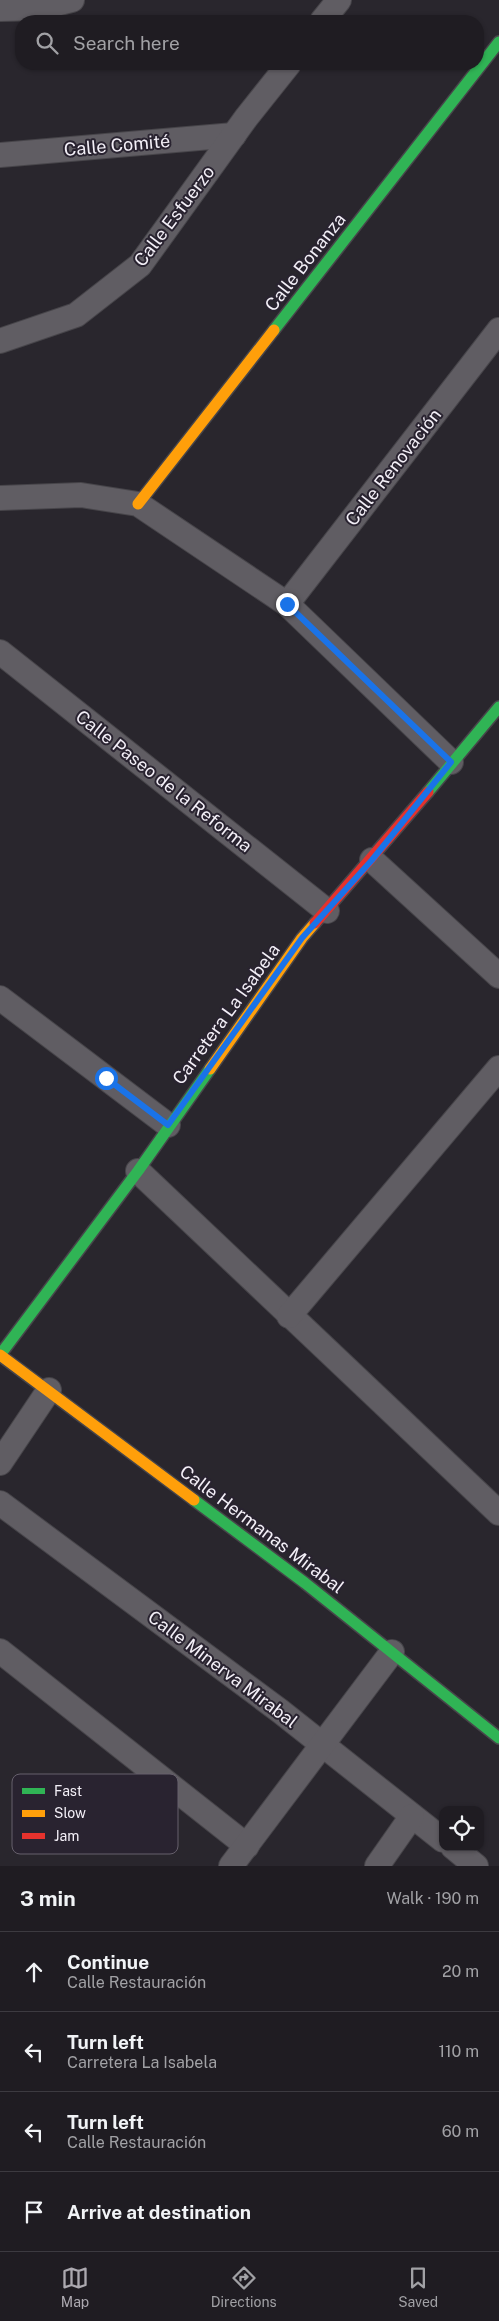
<!DOCTYPE html>
<meta charset="utf-8">
<style>
:root{--surface:#1f1c22;--page:#27252a;--text:#f1f3f6;--muted:#a1a1a5;--line:#3c3a40;--accent:#aca9b0}
body{margin:0;font-family:"Public Sans",sans-serif;background:var(--page);color:var(--text)}
.controls{position:absolute;right:15px;bottom:15px;display:grid;overflow:hidden;border-radius:10px;box-shadow:0 1px 4px #0004}
.controls button{width:45px;height:45px;display:grid;place-items:center;padding:0;border:0;border-bottom:1px solid var(--line);background:var(--surface);color:var(--text);font:25px sans-serif}
.stop{position:absolute;width:15px;height:15px;margin:-11px;border:4px solid #1a73e8;border-radius:50%;background:#fff}
.stop.end{background:#1a73e8;border-color:#fff;box-shadow:0 1px 5px #0008}
.list{margin:0;padding:0;list-style:none}
h2{display:flex;justify-content:space-between;align-items:center;height:65px;margin:0;padding:0 20px;font-size:21px}
h2 small{font-size:16px;font-weight:400;color:var(--muted)}
.list li{display:grid;grid-template-columns:32px 1fr auto;gap:15px;align-items:center;box-sizing:border-box;height:80px;padding:0 20px;border-top:1px solid var(--line)}
.list b{display:block;font-size:19px;white-space:nowrap}
.list p{margin:0;font-size:16px;white-space:nowrap;color:var(--muted)}
.list em{font-size:16px;font-style:normal;color:var(--muted)}
.icon{flex:none;width:28px;height:28px;fill:none;stroke:currentColor;stroke-width:2;stroke-linecap:round;stroke-linejoin:round}
.map{position:relative;flex:none;width:499px;height:1866px;overflow:hidden}
.search{position:absolute;background:var(--surface);box-shadow:0 1px 4px #0004;left:15px;right:15px;top:15px;height:55px;display:flex;align-items:center;gap:12px;box-sizing:border-box;padding:0 18px;border-radius:20px;color:var(--muted);font-size:19px}
.sheet{height:385px;background:var(--surface)}
nav{display:flex;justify-content:space-around;align-items:center;box-sizing:border-box;height:70px;border-top:1px solid var(--line);background:var(--surface);font-size:14px;color:var(--muted)}
nav a{display:grid;justify-items:center;gap:2px}
nav .on{color:var(--accent)}
.map>svg:first-child{display:block}
</style>
<div class="map">
<svg width="499" height="1866" viewBox="0 0 499 1866">
<rect width="100%" height="100%" fill="#29262d"/>
<g fill="none" stroke-linecap="round" stroke-linejoin="round">
<g stroke="#47454a" stroke-width="26">
<g id="street">
<polyline points="0,9 41,8 72,0"/>
<polyline points="322,21 339,0"/>
<polyline points="0,155 234,135"/>
<polyline points="0,341 76,315 140,265 246,118 289,64"/>
<polyline points="0,498 81,495 138,504 287,604 451,762"/>
<polyline points="287,604 499,330"/>
<polyline points="0,652 327,911"/>
<polyline points="372,860 499,976"/>
<polyline points="0,998 168,1125"/>
<polyline points="138,1171 499,1513"/>
<polyline points="289,1316 499,1068"/>
<polyline points="0,1463 49,1390"/>
<polyline points="0,1503 280,1711 443,1840"/>
<polyline points="0,1651 247,1846"/>
<polyline points="453,1847 476,1866"/>
<polyline points="231,1866 392,1652"/>
<polyline points="377,1866 412,1816"/>
</g>
</g>
<g stroke="#47454a" stroke-width="14">
<g id="fast">
<polyline points="274,330 499,42"/>
<polyline points="428,792 499,707"/>
<polyline points="0,1355 138,1171 210,1069"/>
<polyline points="194,1500 305,1583 499,1738"/>
</g>
</g>
<g stroke="#47454a" stroke-width="14">
<g id="slow">
<polyline points="138,504 274,330"/>
<polyline points="210,1069 302,938 315,923"/>
<polyline points="0,1355 194,1500"/>
</g>
</g>
<g stroke="#47454a" stroke-width="14">
<polyline id="jam" points="315,923 428,792"/>
</g>
<use href="#street" stroke="#605d63" stroke-width="24"/>
<use href="#fast" stroke="#30b455" stroke-width="11"/>
<use href="#slow" stroke="#ff9f0a" stroke-width="11"/>
<use href="#jam" stroke="#e5322d" stroke-width="11"/>
</g>
<g fill="none" stroke-linecap="round" stroke-linejoin="round">
<polyline stroke="#1a73e8" stroke-width="6" points="106,1078 168,1125 302,938 372,860 451,762 287,604"/>
</g>
<g text-anchor="middle" dominant-baseline="central" stroke-width="4" stroke-linejoin="round" paint-order="stroke">
<g font-size="18" fill="#f3eff7" stroke="#292330">
<text transform="translate(117 145) rotate(-5)">Calle Comité</text>
<text transform="translate(174 216) rotate(-53)">Calle Esfuerzo</text>
<text transform="translate(305 262) rotate(-52)">Calle Bonanza</text>
<text transform="translate(393 467) rotate(-52)">Calle Renovación</text>
<text transform="translate(164 781) rotate(38)">Calle Paseo de la Reforma</text>
<text transform="translate(226 1014) rotate(-54)">Carretera La Isabela</text>
<text transform="translate(262 1529) rotate(37)">Calle Hermanas Mirabal</text>
<text transform="translate(223 1669) rotate(37)">Calle Minerva Mirabal</text>
</g>
</g>
<rect x="12" y="1774" width="166" height="80" rx="8" fill="#292330" stroke="#66606c" stroke-width="1"/>
<rect x="22" y="1788" width="23" height="6" fill="#30b455"/>
<rect x="22" y="1810" width="23" height="7" fill="#ff9f0a"/>
<rect x="22" y="1833" width="23" height="6" fill="#e5322d"/>
<g font-size="14" fill="#f3eff7">
<text x="54" y="1796">Fast</text>
<text x="54" y="1818">Slow</text>
<text x="54" y="1841">Jam</text>
</g>
</svg>
<div class="controls">
<button><svg class="icon" aria-label="locate" viewBox="0 0 24 24"><circle cx="12" cy="12" r="6"/><path d="M12 2v4M12 18v4M2 12h4M18 12h4"/></svg></button>
</div>
<div class="stop" style="left:106px;top:1078px"></div>
<div class="stop end" style="left:287px;top:604px"></div>
<div class="search"><svg class="icon" aria-label="search" viewBox="0 0 24 24"><circle cx="10" cy="10" r="6"/><path d="M15 15l6 6"/></svg>Search here</div>
</div>
<section class="sheet">
<h2>3 min<small>Walk · 190 m</small></h2>
<ul class="list">
<li><svg class="icon" aria-label="ahead" viewBox="0 0 24 24"><path d="M12 20V5M6 11l6-6 6 6"/></svg><div><b>Continue</b><p>Calle Restauración</p></div><em>20 m</em></li>
<li><svg class="icon" aria-label="left" viewBox="0 0 24 24"><path d="M17 20v-9H6M10 6l-5 5 5 5"/></svg><div><b>Turn left</b><p>Carretera La Isabela</p></div><em>110 m</em></li>
<li><svg class="icon" aria-label="left" viewBox="0 0 24 24"><path d="M17 20v-9H6M10 6l-5 5 5 5"/></svg><div><b>Turn left</b><p>Calle Restauración</p></div><em>60 m</em></li>
<li><svg class="icon" aria-label="arrive" viewBox="0 0 24 24"><path d="M6 21V4h12l-3 4 3 4H6"/></svg><div><b>Arrive at destination</b></div></li>
</ul>
</section>
<nav>
<a class="on"><svg class="icon" aria-label="map" viewBox="0 0 24 24"><path d="M3 6l6-2 6 2 6-2v14l-6 2-6-2-6 2zM9 4v14M15 6v14"/></svg>Map</a>
<a><svg class="icon" aria-label="directions" viewBox="0 0 24 24"><path d="M12 3l9 9-9 9-9-9zM9 14v-3h6M13 9l2 2-2 2"/></svg>Directions</a>
<a><svg class="icon" aria-label="saved" viewBox="0 0 24 24"><path d="M7 4h10v16l-5-4-5 4z"/></svg>Saved</a>
</nav>
